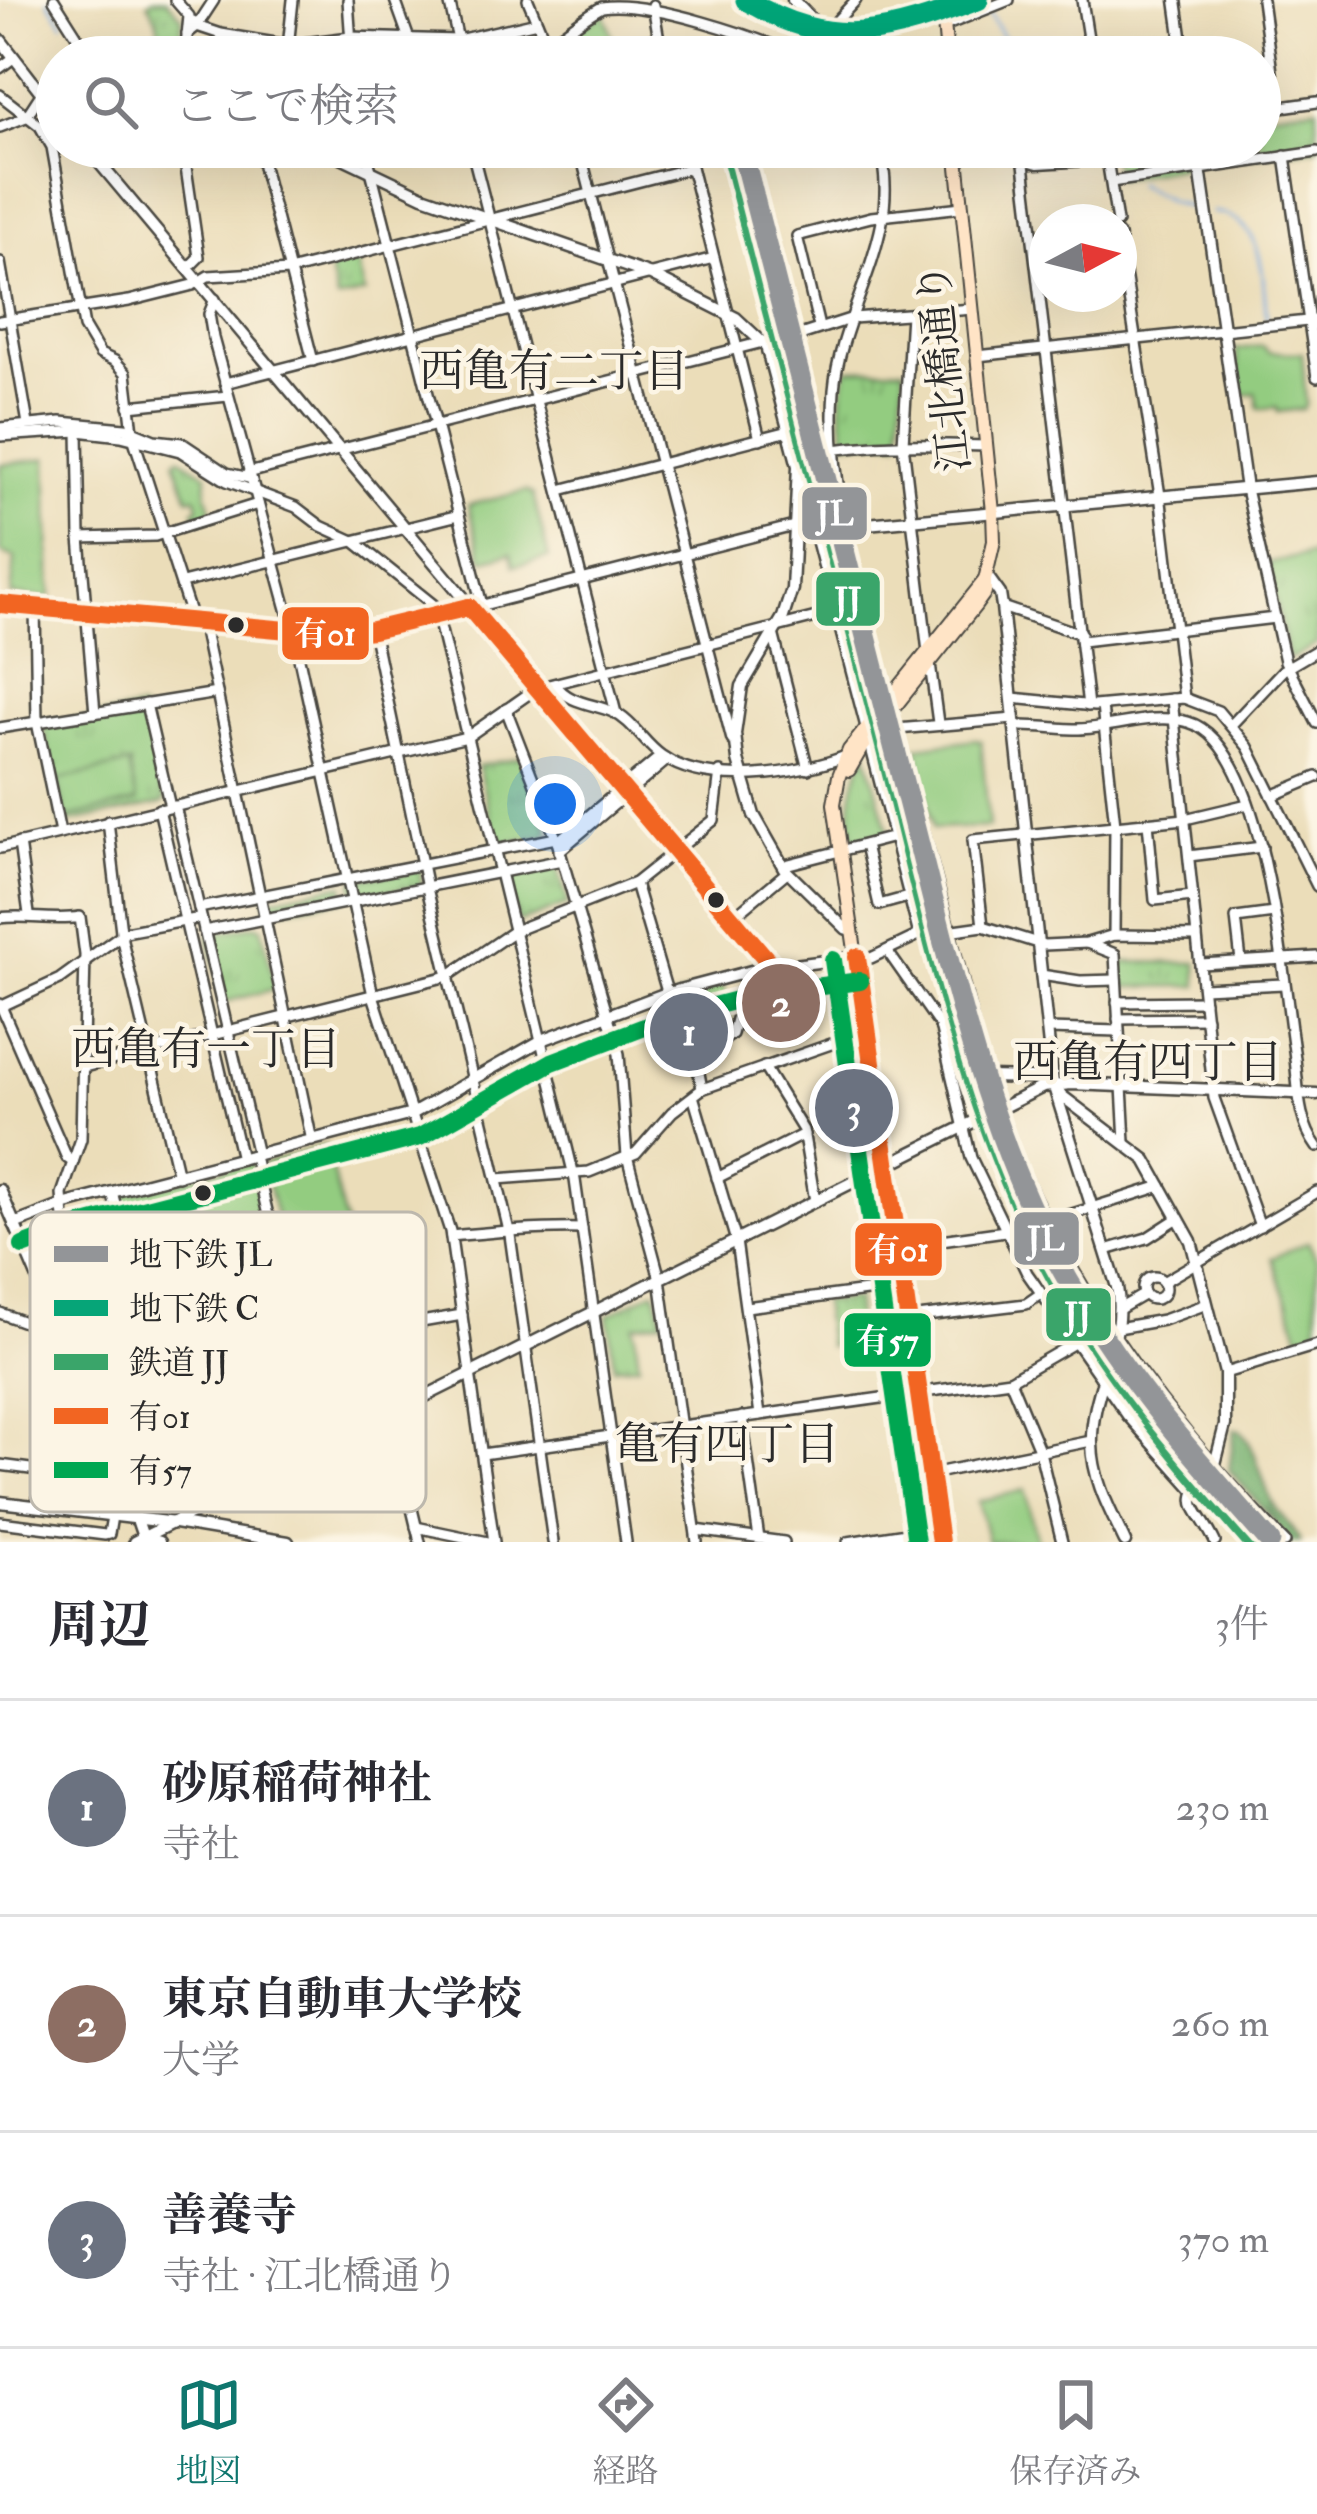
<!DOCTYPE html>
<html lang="ja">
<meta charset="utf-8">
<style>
:root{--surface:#fff;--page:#f7f7f7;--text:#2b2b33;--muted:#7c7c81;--line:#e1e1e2;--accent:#0f766e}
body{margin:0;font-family:"IM FELL Double Pica","Noto Serif JP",serif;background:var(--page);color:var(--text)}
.compass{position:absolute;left:1029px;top:204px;width:108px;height:108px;border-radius:50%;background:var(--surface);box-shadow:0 12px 48px #0002;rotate:83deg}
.you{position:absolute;left:555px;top:804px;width:42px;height:42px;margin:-30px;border:9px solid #fff;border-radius:50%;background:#1a73e8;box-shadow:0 0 0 18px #1a73e833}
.badge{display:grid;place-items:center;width:78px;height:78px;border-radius:50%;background:var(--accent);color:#fff;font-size:39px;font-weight:700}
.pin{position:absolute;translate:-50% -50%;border:6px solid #fff;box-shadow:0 3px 12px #0006}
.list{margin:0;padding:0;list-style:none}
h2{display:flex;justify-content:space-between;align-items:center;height:156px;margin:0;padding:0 48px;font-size:51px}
h2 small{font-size:39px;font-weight:400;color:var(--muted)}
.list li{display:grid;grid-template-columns:78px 1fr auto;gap:36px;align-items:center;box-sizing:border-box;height:216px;padding:0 48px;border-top:3px solid var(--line)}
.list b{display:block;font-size:45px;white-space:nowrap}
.list p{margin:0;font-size:39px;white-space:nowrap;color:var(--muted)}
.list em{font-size:39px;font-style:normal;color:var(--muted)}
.icon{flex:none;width:66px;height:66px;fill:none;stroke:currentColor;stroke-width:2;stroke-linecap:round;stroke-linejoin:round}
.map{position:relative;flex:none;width:1317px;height:1542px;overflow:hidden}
.search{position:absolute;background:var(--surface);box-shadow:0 12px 48px #0002;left:36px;right:36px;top:36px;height:132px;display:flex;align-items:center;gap:30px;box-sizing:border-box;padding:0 42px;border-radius:66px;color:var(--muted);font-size:45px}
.sheet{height:804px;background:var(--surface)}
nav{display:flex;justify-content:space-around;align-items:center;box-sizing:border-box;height:168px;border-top:3px solid var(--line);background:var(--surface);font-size:33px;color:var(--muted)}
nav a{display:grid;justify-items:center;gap:6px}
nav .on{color:var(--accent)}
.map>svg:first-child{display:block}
</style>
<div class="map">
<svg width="1317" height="1542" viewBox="0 0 1317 1542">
<defs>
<pattern id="grass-tufts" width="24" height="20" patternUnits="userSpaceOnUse" patternTransform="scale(3)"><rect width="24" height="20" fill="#93cc80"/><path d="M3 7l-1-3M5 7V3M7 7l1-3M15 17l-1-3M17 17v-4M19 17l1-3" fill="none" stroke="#7faf6f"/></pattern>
<pattern id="forest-firs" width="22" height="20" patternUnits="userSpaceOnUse" patternTransform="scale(3)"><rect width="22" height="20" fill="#76b06e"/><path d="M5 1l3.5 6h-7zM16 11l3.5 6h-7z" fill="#618f5b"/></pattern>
</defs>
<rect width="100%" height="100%" fill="#fcf5e5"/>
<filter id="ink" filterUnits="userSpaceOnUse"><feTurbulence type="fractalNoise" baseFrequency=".00833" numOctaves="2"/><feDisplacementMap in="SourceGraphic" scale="24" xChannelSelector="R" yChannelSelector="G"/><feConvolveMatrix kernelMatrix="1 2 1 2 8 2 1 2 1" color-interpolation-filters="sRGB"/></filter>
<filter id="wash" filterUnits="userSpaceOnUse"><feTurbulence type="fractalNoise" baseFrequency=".004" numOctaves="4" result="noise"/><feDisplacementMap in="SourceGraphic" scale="48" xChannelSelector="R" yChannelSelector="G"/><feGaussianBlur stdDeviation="2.7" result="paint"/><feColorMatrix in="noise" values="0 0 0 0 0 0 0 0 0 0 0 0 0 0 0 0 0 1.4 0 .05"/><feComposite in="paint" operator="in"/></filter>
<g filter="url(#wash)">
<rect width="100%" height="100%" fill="#ebddb9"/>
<g fill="url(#grass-tufts)" stroke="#5f7c56" stroke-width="3">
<path d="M 153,0 L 167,0 L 182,17 L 181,57 L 156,57 C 165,38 158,20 148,3 Z"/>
<polygon points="604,13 614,42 589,57 561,57 556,44"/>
<polygon points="1317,106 1317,148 1206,160 1205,153 1260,147 1260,114"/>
<polygon points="1110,147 1190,147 1192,164 1117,179"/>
<polygon points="356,258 365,293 337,300 328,265"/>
<polygon points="904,368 900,441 846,442 841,406 847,369"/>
<polygon points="179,457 207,474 206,492 212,512 196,518 194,510 199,507 196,496 189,498 175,461"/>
<polygon points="1317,553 1317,644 1292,659 1288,658 1268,563"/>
<polygon points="139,709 145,713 165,800 162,804 61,824 44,725"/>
<path d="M 867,753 L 889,835 L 854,844 C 848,809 850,785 867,753 Z"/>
<polygon points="521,757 549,831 547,835 500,844 496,841 478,766"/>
<polygon points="557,865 568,904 521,922 517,920 506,878 509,874"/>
<polygon points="420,869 421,886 355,895 353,883 356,879"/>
<polygon points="344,884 344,899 268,912 266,899"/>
<polygon points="257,925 262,927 275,989 225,1002 209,938 211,934"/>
<polygon points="1119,962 1197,963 1198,986 1119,987"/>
<polygon points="721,985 735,1007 732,1018 715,1016 683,1025 675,999 677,996"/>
<polygon points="248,1163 252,1165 294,1346 291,1352 172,1391 116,1200 120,1195"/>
<polygon points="655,1290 663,1320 634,1325 639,1364 614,1367 608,1315"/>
<polygon points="856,1299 857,1359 848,1361 845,1344 828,1346 822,1302"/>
</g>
<path fill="url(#forest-firs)" stroke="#506e4c" stroke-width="3" d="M 1234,1430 L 1240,1430 C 1259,1452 1260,1477 1272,1502 C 1279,1516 1292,1525 1301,1542 L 1292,1542 L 1229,1470 Z"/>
<g fill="#93cc80" stroke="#5f7c56" stroke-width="3">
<polygon points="1262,346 1269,352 1302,353 1306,404 1303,409 1278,412 1277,407 1259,409 1256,393 1242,395 1236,349"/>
<polygon points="47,458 51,598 11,595 15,558 0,553 0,465"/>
<polygon points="526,491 533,495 549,558 514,566 511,553 483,560 468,505"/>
<polygon points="976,739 981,741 989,827 933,829 917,747"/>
<polygon points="129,764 137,802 66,818 58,780"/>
<polygon points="326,1145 361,1289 342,1294 336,1274 293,1284 263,1164"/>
<polygon points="1308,1242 1317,1260 1317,1330 1300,1336 1272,1258"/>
<polygon points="1025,1490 1037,1542 988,1542 978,1501"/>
</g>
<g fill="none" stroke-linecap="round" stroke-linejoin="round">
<g stroke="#73a8e0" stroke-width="3">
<polyline points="48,0 63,23"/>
<polyline points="989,14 1011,50"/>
<polyline points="79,46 99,57"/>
<polyline points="591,57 613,43 647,38"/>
<polyline points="1074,147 1078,152"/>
<polyline points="1137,184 1171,202 1199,210"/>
<path d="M 1213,212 C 1267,218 1262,279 1267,321"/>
</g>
</g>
</g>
<g filter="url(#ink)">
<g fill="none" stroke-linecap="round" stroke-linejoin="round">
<g stroke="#484640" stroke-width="14">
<g id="minor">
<polyline points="54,0 80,41 109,57"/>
<polyline points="175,0 189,16 185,57"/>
<polyline points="348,0 352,57"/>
<polyline points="395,0 409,39"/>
<polyline points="449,0 458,40 457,57"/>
<polyline points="528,0 552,57"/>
<polyline points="1082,0 1091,57"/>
<polyline points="1262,0 1277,108"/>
<polyline points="653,5 662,57"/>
<polyline points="193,21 197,26 214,0"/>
<polyline points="944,26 1009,0"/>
<polyline points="187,34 197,26 221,34 288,45 350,37 458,40 537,22"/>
<path d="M 547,45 C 565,33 583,17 602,7 C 649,0 757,37 801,57"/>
<polyline points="287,57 293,0"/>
<polyline points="803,57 856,0"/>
<polyline points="1014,57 1089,46"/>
<polyline points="0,68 12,59"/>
<polyline points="0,95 40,126 52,147 84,327 100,354 115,361 126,373 134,440 193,622"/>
<polyline points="1260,110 1317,102"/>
<polyline points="0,127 26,117 41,94"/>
<polyline points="183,147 199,257 188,268"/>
<polyline points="258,147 313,361"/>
<polyline points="365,147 482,605"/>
<polyline points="471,147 616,713"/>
<polyline points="579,147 732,740"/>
<polyline points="686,147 760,439"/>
<path d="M 879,147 C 905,232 841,308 834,390 C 826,492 865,600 889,699"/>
<polyline points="1022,147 1088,706"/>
<polyline points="1105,147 1117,222"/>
<polyline points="1285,156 1317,377"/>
<polyline points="1111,182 1317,152"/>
<polyline points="1119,235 1161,502 1184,698"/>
<polyline points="0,262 28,424"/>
<polyline points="215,299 209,314 213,338 293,631 373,995 450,1231 494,1542"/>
<polyline points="911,314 903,444 928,652"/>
<polyline points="0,321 129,301 193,285 208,276 289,271 691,168"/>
<polyline points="819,327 797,236 871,217 962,207"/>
<polyline points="766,346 853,318 973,309"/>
<polyline points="977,356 1317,320"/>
<polyline points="225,383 714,258"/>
<polyline points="129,406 228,396"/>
<polyline points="0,428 61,422 125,428 154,440 182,443 227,473 249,478"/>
<polyline points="78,431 80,538 95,713"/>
<polyline points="0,436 78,431 121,436 180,451 227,481 296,507 321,526 354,541 435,606 575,1180 626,1542"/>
<path d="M 796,457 C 858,442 923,444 986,446"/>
<polyline points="248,473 763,342"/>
<polyline points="800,477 866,727"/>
<polyline points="1246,489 1285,661 1317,723"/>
<polyline points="560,490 789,431"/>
<polyline points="80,538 155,536 258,504"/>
<polyline points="182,583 459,515"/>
<polyline points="479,606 794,526"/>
<polyline points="35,607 37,722 60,833"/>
<polyline points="1002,607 1081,634"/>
<polyline points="202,622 312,1141"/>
<polyline points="373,630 427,888 510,1235 553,1542"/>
<polyline points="773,633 808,769"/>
<polyline points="1082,641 1275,618"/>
<polyline points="930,664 938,723"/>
<path d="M 555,684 C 569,704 592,703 613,712 C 633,721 644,744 662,756 C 707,788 798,775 846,756"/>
<polyline points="1012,698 1094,706 1184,698 1218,711 1248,747 1317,886"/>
<polyline points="1172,699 1214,1098 1260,1226"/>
<polyline points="146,704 170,807"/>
<polyline points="1102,706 1115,825 1114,935"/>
<polyline points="506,709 556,838 619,1054 627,1156 660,1279 697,1542"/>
<path d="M 892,711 C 914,796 936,881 959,966 C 971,1012 981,1060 997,1106 C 1056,1272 1162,1417 1285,1542"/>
<polyline points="1232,724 1283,670 1317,650"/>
<path d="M 1015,726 C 1036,725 1058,729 1079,729 C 1113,728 1155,712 1188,722 C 1266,744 1283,980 1294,1051 C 1299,1084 1296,1119 1317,1147"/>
<polyline points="0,728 217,693"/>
<polyline points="897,729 1014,719"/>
<polyline points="869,740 919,935"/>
<polyline points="1272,796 1317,777"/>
<polyline points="175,806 257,1155"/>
<polyline points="159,809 241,1159"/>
<polyline points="108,821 122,940 178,1176"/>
<polyline points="1148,822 1155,900 1193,896"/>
<polyline points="557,842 661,756"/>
<polyline points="19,843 29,914"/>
<polyline points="865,845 879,905 908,897"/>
<polyline points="0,848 467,737 537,688 836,612"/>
<polyline points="559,851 667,760"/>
<polyline points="1189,856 1262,847"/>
<polyline points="635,883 685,1053 699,1073 702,1089"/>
<polyline points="199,908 556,838"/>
<path d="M 0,918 C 27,914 53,922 80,917 L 85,955 L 81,1139 L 62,1194 L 66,1243 L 43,1329 L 0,1313"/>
<polyline points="732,918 787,872"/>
<polyline points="983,926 973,840 1185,819 1248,804"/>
<polyline points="204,931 562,860"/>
<polyline points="853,931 846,929 784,868 789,864 894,837"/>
<polyline points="1087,943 1115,954 1125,1142"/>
<polyline points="888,952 940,1026 971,1158 1027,1273 1127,1415 1193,1489"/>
<polyline points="857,957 871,958 919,935 983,926 1044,945 1087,943 1114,935 1197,936"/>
<polyline points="1241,961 1236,918 1274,913"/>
<polyline points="1201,964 1317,957"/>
<polyline points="1041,975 1080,981 1116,980"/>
<polyline points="1203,988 1284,984"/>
<polyline points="1117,1002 1204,1001"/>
<polyline points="0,1004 67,1158 73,1162"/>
<polyline points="0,1007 60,979 125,932 201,918"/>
<polyline points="1118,1019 1206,1018"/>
<polyline points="1047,1029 1083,1030"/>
<polyline points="1085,1030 1118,1031"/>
<polyline points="693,1064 732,1034 739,1008 764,968"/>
<polyline points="84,1067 448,976 514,931 635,883 714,820 720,772"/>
<polyline points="764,1067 803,1130 815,1201"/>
<polyline points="694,1099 736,1241 760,1415"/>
<polyline points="254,1156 323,1447"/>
<polyline points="717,1178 804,1134"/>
<polyline points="497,1179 589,1172 636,1153 672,1112 702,1089 831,1044 869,1044"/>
<polyline points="112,1192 167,1396"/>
<polyline points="1047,1222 1161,1186"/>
<path d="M 451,1236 C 495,1232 538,1228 582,1229"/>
<polyline points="898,1246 1005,1231"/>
<polyline points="1106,1250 1147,1238 1178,1218"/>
<circle cx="1154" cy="1288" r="11"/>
<polyline points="1163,1282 1317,1192"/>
<polyline points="746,1307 904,1286"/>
<polyline points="1121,1308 1145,1294"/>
<polyline points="909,1318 1026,1304 1039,1295"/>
<polyline points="1118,1328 1163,1320 1207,1304"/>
<polyline points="60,1331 144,1310"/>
<polyline points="369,1331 420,1542"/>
<polyline points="1225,1373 1317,1345"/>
<polyline points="227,1377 254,1483"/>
<polyline points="1010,1380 1040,1452 1062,1542"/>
<polyline points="742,1417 759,1539"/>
<polyline points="97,1419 369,1331 462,1315"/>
<polyline points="482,1454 1010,1380 1074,1343"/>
<polyline points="0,1465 227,1495"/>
<path d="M 1214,1468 C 1177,1505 1197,1504 1215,1542"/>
<polyline points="931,1474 1091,1441"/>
<path d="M 36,1506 C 43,1475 50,1440 47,1408 C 45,1379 35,1358 43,1329"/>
<polyline points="0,1522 105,1535 109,1534 112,1516"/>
<polyline points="416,1527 488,1542"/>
<polyline points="696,1530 784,1542"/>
<polyline points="848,1542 938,1528"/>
</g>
</g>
<g stroke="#484640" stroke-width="15">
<g id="tertiary">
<polyline points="793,0 848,57"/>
<polyline points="1176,0 1184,57"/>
<polyline points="0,39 57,113"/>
<polyline points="86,147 773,967"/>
<polyline points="156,147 232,147"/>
<polyline points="320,147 423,196 651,275 736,318 766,346 798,466 792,589 783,617 742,686 735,734 738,760 754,815 784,868"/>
<polyline points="978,147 1038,163 1104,159"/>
<polyline points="1197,147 1246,489"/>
<polyline points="845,526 1317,482"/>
<polyline points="987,576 1000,594 1002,607 1053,1084 1062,1096 1146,1160 1191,1241 1225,1373 1225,1425 1214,1468"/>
<polyline points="0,604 332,634 373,630 469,607"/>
<path d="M 988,1077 L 1031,1078 L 1053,1084 L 1117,1287 C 1127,1342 1090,1390 1092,1444 C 1093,1481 1110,1510 1125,1542"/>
<polyline points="0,1190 124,1481 143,1537 159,1542"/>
<polyline points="14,1224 66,1204 412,1114 542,1040 664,994 755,970 857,957"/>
<polyline points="0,1502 175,1523 288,1542"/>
<polyline points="134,1542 1043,1087 1071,1084 1317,1094"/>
</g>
</g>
<g stroke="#484640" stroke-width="16">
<g id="secondary">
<polyline points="942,0 947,57"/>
<polyline points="849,770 861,749 975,606 985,592 985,580"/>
<polyline points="940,1542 834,804 839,776 849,750 985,580 994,541 993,512 956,147"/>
</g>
</g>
<use href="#minor" stroke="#fff" stroke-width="9"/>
<use href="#tertiary" stroke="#fff" stroke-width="10"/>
<use href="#secondary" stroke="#ffe4c6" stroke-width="12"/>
<path stroke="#2b2b2b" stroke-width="3" stroke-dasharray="18 9" stroke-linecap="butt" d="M 754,0 C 823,48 893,26 966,0"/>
<g stroke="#fcf5e5" stroke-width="27">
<g id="bus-1">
<polyline points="0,604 332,634 373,630 469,607"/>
<polyline points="469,607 773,967"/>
<polyline points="857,957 940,1542"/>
</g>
</g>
<g stroke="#fcf5e5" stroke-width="27">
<g id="bus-2">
<polyline points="833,960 916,1542"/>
<polyline points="23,1246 73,1227 420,1137 552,1062 671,1017 760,994 860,981"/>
</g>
</g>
<use href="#bus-1" stroke="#f26522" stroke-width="18"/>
<use href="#bus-2" stroke="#00a651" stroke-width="18"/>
<g stroke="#fcf5e5" stroke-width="30">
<path id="rail-1" d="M 730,147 C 783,355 840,563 892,772 C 933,936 967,1104 1045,1256 C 1099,1361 1176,1453 1253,1542"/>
</g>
<use href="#rail-1" stroke="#3aa56a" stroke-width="21"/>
<g stroke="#fcf5e5" stroke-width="30">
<path id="metro-1" d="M 741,147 C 796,364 852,580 907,797 C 946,948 980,1115 1053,1253 C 1114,1367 1185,1447 1270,1542"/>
</g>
<g stroke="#fcf5e5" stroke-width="30">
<path id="metro-2" d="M 746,0 C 833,53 888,33 978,0"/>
</g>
<use href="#metro-1" stroke="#939598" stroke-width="21"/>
<use href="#metro-2" stroke="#06a578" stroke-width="21"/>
</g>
</g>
<g fill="#2b2b2b" stroke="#fcf5e5" stroke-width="4.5">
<circle cx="236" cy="625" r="10"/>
<circle cx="716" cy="900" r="10"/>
<circle cx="203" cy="1193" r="10"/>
</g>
<g text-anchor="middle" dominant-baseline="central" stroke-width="9" stroke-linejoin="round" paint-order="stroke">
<g font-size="42" fill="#2b2b2b" stroke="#fcf5e5">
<text transform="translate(945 367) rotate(-96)">江北橋通り</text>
</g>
<g font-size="45" fill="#2b2b2b" stroke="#fcf5e5">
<text x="554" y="372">西亀有二丁目</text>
<text x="206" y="1050">西亀有一丁目</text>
<text x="1148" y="1063">西亀有四丁目</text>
<text x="727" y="1445">亀有四丁目</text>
</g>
</g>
<rect x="30" y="1212" width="396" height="300" rx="18" fill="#fcf5e5" stroke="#bdb8ad" stroke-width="3"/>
<rect x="54" y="1246" width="54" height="16" fill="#939598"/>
<rect x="54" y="1300" width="54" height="16" fill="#06a578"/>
<rect x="54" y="1354" width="54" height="16" fill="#3aa56a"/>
<rect x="54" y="1408" width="54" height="16" fill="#f26522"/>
<rect x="54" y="1462" width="54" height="16" fill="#00a651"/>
<g font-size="33" fill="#2b2b2b">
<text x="129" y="1266">地下鉄 JL</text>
<text x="129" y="1320">地下鉄 C</text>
<text x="129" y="1374">鉄道 JJ</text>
<text x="129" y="1428">有01</text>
<text x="129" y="1482">有57</text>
</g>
<g stroke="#fcf5e5" stroke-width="4.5">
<rect x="800" y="485" width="69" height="57" rx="12" fill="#939598"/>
<rect x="814" y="570" width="68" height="58" rx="12" fill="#3aa56a"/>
<rect x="280" y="605" width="91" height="57" rx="12" fill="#f26522"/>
<rect x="1012" y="1210" width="69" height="57" rx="12" fill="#939598"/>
<rect x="853" y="1221" width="91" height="57" rx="12" fill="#f26522"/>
<rect x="1044" y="1286" width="69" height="57" rx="12" fill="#3aa56a"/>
<rect x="842" y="1311" width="91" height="58" rx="12" fill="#00a651"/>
</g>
<g font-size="33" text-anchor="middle" font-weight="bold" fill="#fff">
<text x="835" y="525">JL</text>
<text x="848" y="611">JJ</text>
<text x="325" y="645">有01</text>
<text x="1046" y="1250">JL</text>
<text x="898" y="1261">有01</text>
<text x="1078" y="1326">JJ</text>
<text x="887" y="1352">有57</text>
</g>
</svg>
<svg class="compass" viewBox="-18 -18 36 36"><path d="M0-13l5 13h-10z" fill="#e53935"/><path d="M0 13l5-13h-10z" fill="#7c7c81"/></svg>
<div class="you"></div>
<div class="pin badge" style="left:689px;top:1032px;background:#6b7280">1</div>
<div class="pin badge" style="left:781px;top:1003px;background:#8d6e63">2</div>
<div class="pin badge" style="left:854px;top:1108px;background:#6b7280">3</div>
<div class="search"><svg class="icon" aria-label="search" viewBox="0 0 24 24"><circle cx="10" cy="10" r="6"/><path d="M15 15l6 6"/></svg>ここで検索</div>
</div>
<section class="sheet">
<h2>周辺<small>3件</small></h2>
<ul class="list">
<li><span class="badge" style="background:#6b7280">1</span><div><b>砂原稲荷神社</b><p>寺社</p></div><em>230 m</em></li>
<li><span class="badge" style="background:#8d6e63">2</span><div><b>東京自動車大学校</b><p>大学</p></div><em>260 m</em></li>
<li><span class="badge" style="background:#6b7280">3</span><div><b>善養寺</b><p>寺社 · 江北橋通り</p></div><em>370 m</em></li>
</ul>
</section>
<nav>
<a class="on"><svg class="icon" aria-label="map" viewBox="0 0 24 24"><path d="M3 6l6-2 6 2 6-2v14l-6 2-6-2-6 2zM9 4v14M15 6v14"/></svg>地図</a>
<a><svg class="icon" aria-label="directions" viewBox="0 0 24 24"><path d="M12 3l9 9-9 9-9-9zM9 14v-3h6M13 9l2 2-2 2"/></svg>経路</a>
<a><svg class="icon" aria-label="saved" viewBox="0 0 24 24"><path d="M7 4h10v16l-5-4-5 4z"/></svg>保存済み</a>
</nav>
